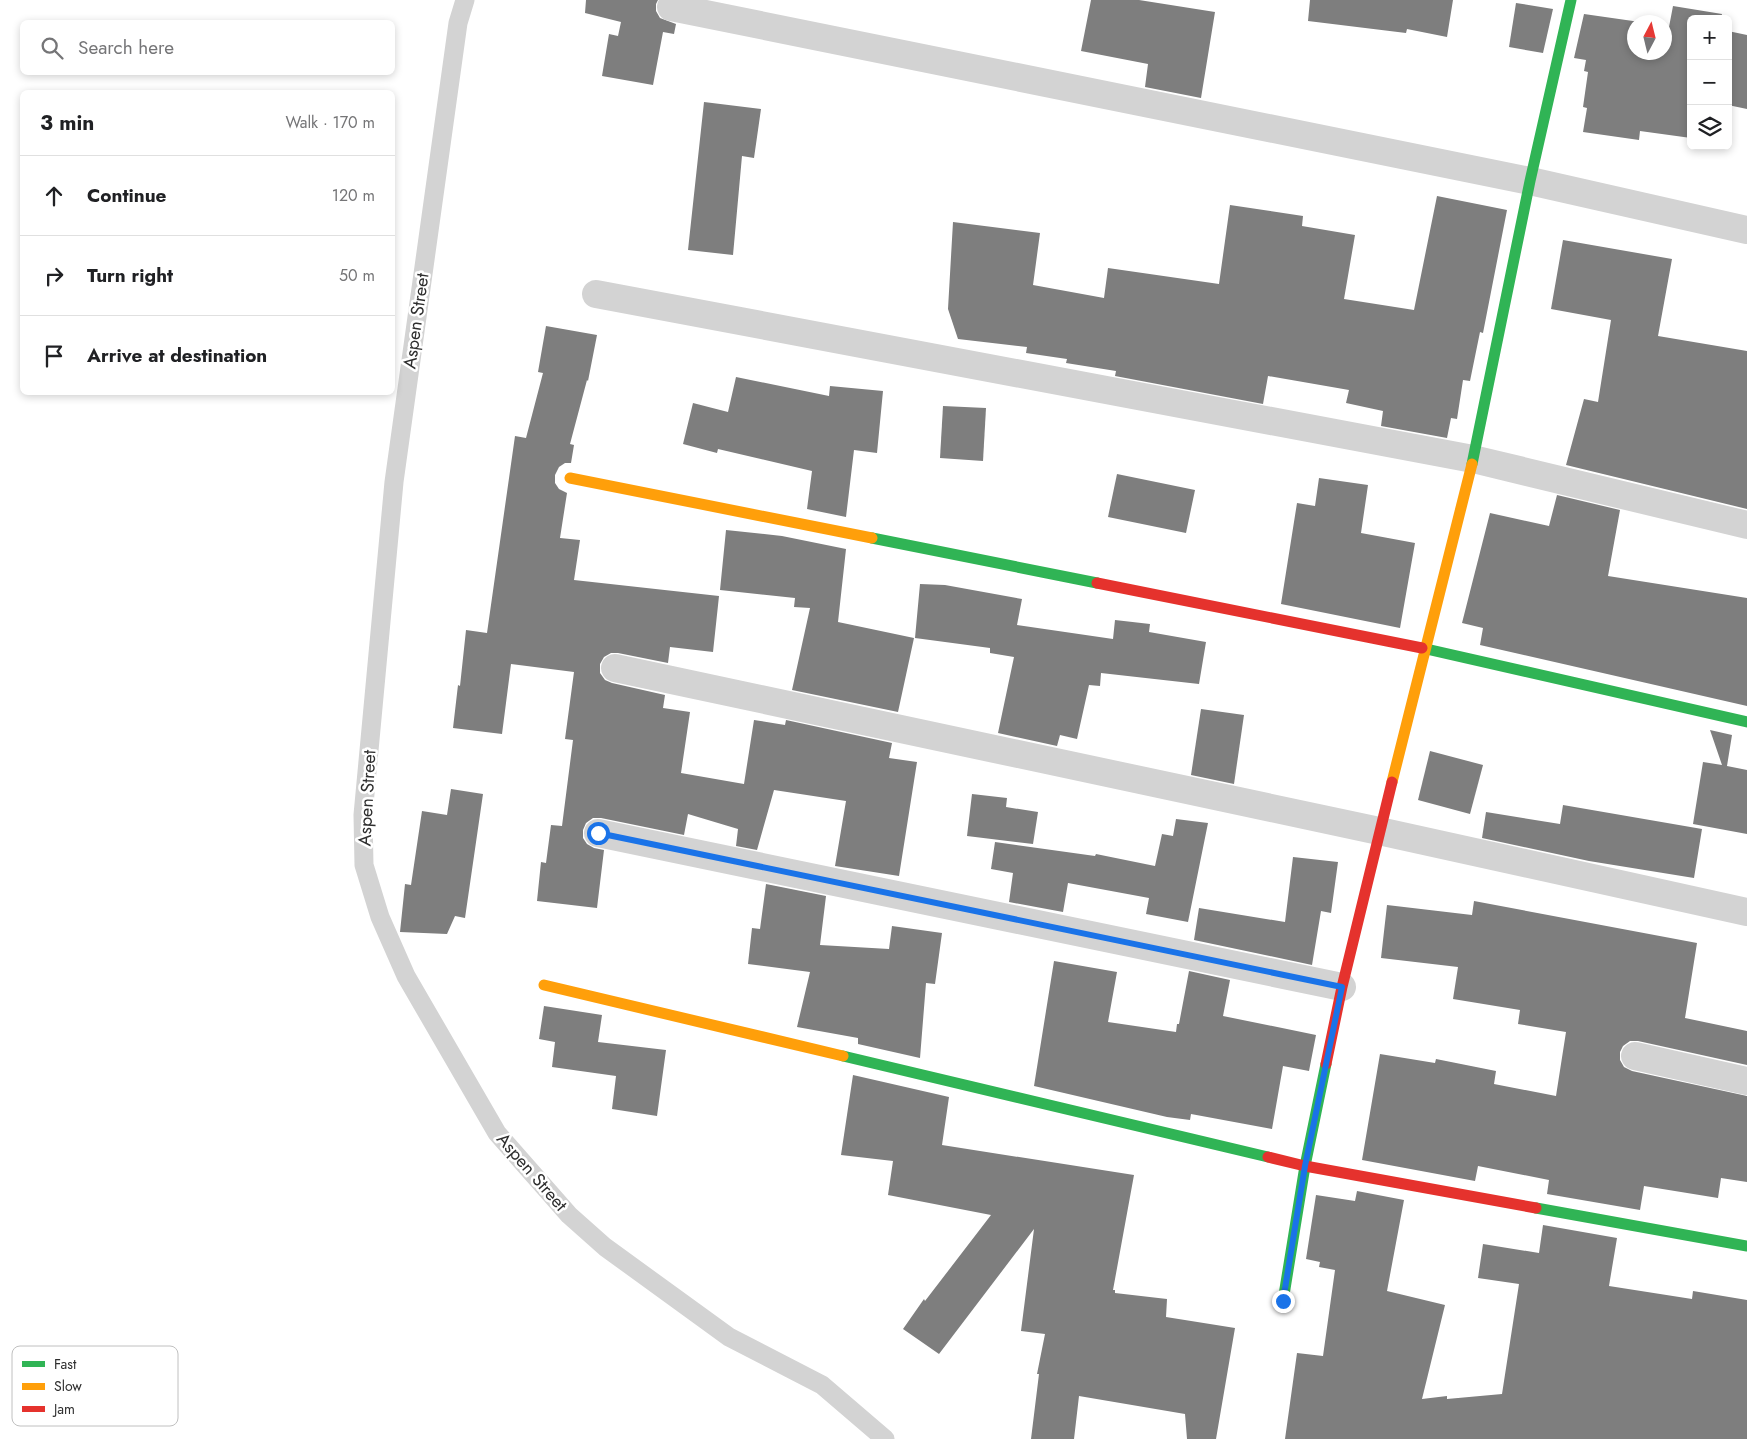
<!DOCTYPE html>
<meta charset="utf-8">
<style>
:root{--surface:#fff;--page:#f6f6f6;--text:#202124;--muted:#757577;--line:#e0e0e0}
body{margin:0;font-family:Jost,sans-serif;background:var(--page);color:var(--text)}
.controls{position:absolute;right:15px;top:15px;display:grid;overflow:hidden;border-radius:8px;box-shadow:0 2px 8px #0003}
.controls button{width:45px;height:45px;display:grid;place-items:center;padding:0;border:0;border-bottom:1px solid var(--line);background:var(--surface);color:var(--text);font:25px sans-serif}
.compass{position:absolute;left:1627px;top:15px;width:45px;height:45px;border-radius:50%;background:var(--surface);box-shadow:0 2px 8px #0003;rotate:7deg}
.stop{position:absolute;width:15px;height:15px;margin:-11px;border:4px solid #1a73e8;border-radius:50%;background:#fff}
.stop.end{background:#1a73e8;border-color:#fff;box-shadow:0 1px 5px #0008}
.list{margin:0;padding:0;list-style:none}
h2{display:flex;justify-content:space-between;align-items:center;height:65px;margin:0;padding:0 20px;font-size:21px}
h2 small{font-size:16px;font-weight:400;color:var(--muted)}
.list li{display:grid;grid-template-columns:32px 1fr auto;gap:15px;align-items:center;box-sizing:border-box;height:80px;padding:0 20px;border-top:1px solid var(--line)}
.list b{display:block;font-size:19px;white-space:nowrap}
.list em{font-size:16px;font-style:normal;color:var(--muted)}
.icon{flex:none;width:28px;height:28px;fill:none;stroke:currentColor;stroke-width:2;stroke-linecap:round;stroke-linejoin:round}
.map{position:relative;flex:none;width:1747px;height:1439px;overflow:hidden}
.search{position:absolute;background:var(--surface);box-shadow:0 2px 8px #0003;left:20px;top:20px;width:375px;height:55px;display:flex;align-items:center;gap:12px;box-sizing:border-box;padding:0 18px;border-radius:8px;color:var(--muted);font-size:19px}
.panel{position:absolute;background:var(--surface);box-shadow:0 2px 8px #0003;left:20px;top:90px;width:375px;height:305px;border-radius:8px}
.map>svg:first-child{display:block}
</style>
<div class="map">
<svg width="1747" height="1439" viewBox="0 0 1747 1439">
<rect width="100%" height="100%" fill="#fff"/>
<g fill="#7e7e7e">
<polygon points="586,0 658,0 656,4 656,11 660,18 676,24 674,34 663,32 653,85 602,76 609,34 618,36 621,22 585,13"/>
<polygon points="1091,0 1139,0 1215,12 1201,98 1145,87 1148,64 1081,51"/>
<polygon points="1310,0 1453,0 1447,37 1407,29 1406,33 1308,21"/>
<polygon points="1516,3 1553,9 1543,53 1509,47"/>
<polygon points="1673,6 1722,14 1721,19 1691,19 1691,138 1640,131 1639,140 1583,132 1587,108 1583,107 1588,72 1584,71 1586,60 1574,58 1584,14 1640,22 1634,22 1634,52 1664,52 1664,26 1669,27"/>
<polygon points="1728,31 1747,35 1747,109 1728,105"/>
<polygon points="704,102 761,109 754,158 742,156 733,255 688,250"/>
<polygon points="1437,196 1507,210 1483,333 1480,332 1470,381 1463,380 1457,419 1451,418 1447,438 1381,426 1383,411 1346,403 1349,390 1268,376 1263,404 1115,376 1116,371 1066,363 1067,359 1026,353 1027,347 958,339 948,309 953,222 1040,233 1033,285 1104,298 1108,268 1219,284 1230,205 1303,216 1302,226 1355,235 1344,299 1414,310"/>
<polygon points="1563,240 1672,259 1658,336 1747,351 1747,509 1566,465 1584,399 1598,402 1611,320 1551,309"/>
<polygon points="546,326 597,335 588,381 587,380 570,444 574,445 571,463 565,463 559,467 555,475 555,483 559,489 567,493 560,538 580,540 574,580 719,596 713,652 670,647 668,663 618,653 611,653 604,657 600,664 600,673 605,680 612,683 665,695 663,708 690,712 681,773 744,784 754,720 785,725 786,720 892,743 889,758 917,762 899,876 835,866 846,801 774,790 757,850 736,846 738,829 688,814 684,835 601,818 593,818 586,823 583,830 583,838 587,844 594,848 604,850 597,908 537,901 541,862 546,863 551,825 562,826 573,740 565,739 574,672 511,664 502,734 453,728 458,685 460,686 466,630 487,633 515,436 526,438 543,373 538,372"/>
<polygon points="736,377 829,396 830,386 883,391 877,453 854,450 846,517 807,509 812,471 718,449 717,453 683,444 693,403 728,412"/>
<polygon points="943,406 986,408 983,461 940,458"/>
<polygon points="1117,474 1195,490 1186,533 1108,517"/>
<polygon points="1319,478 1368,485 1361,533 1415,543 1400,628 1281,604 1297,503 1315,506"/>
<polygon points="1557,495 1620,510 1608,576 1747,598 1747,706 1480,645 1483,628 1462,623 1490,513 1549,526"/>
<polygon points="726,530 782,536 846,549 838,622 914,638 898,712 792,690 810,608 794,607 795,598 720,590"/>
<polygon points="920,584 945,585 1022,599 1017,625 1113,639 1115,620 1150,624 1149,632 1206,642 1199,684 1101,673 1100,686 1089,685 1077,739 1060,735 1057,746 998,733 1014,657 990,653 990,648 915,638"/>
<polygon points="1201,709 1244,715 1234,784 1191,775"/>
<polygon points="1710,730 1732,735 1727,766 1747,770 1747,834 1693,824 1703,762 1722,765"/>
<polygon points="1430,751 1483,765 1470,814 1418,800"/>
<polygon points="451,789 483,794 465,918 455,916 447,934 400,932 405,884 411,885 422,811 447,815"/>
<polygon points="972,794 1007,798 1006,807 1038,812 1033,844 967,836"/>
<polygon points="1563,805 1702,829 1694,878 1589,861 1482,838 1486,812 1560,824"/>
<polygon points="1176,819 1208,823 1188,922 1146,914 1149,898 1068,883 1063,912 1009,902 1013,873 991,869 995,842 1095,856 1096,854 1155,866 1162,834 1173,836"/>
<polygon points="1293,857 1338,862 1331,913 1321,911 1312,965 1194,940 1199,908 1285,922"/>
<polygon points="766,884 826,896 820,945 889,949 892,926 942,933 935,984 926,983 920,1058 858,1044 858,1038 797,1027 810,972 748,964 752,928 760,929"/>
<polygon points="1474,901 1697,943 1685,1018 1747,1031 1747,1065 1638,1041 1630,1041 1623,1046 1620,1052 1620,1060 1624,1067 1632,1071 1747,1096 1747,1182 1721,1178 1718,1198 1644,1186 1640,1210 1547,1194 1549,1180 1478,1166 1475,1181 1362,1160 1380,1054 1435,1063 1436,1059 1496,1071 1494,1084 1556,1096 1566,1032 1518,1024 1520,1010 1453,999 1458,967 1381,958 1387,905 1472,915"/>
<polygon points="1054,961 1117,972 1108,1022 1176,1032 1177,1024 1179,1024 1189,971 1230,980 1223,1016 1316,1035 1309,1071 1283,1066 1272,1129 1191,1114 1190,1120 1167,1117 1034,1086"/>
<polygon points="544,1006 602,1015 598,1042 666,1050 657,1116 612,1109 616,1076 552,1067 555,1042 539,1039"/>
<polygon points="853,1075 949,1097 942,1145 1134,1175 1113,1290 1115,1290 1115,1293 1167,1299 1166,1317 1235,1328 1216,1439 1187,1439 1185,1414 1079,1396 1074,1439 1031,1439 1039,1374 1037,1374 1045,1334 1021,1331 1034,1229 939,1354 903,1329 924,1299 925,1301 991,1215 888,1195 893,1161 841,1155"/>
<polygon points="1357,1191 1404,1200 1387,1291 1445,1305 1422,1399 1447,1396 1447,1399 1502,1394 1519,1284 1478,1278 1483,1244 1539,1253 1543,1225 1617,1238 1609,1286 1692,1299 1693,1291 1747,1300 1747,1439 1285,1439 1297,1353 1323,1356 1335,1270 1319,1267 1320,1262 1306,1259 1316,1195 1355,1201"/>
</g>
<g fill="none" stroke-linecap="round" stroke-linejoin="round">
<polyline stroke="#d3d3d3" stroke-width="19" points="465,0 458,23 394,482 363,815 364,865 380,917 406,976 497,1133 569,1215 605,1247 729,1337 822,1385 885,1439"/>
<g stroke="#d3d3d3" stroke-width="28">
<polyline points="671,7 1530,181 1747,230"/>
<polyline points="596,294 1473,459 1747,525"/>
<polyline points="615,668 1379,831 1747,912"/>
<polyline points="598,833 1342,987"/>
<polyline points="1635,1056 1747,1081"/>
</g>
<g stroke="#30b455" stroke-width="11">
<polyline points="1472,464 1530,181 1571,0"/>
<polyline points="872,538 1097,583"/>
<polyline points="1422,648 1747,722"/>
<polyline points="843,1056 1268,1157"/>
<polyline points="1536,1208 1747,1246"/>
<polyline points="1283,1301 1305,1166 1326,1064"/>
</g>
<g stroke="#ff9f0a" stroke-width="11">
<polyline points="570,478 872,538"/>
<polyline points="1392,782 1472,464"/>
<polyline points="544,985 843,1056"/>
</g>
<g stroke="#e5322d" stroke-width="11">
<polyline points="1097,583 1422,648"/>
<polyline points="1326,1064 1342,987 1392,782"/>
<polyline points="1268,1157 1305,1166 1536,1208"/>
</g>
</g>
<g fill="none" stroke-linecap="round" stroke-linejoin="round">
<polyline stroke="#1a73e8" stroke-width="6" points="598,833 1342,987 1305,1166 1283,1301"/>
</g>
<g text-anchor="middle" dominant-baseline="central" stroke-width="5" stroke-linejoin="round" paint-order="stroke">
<g font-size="18" fill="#2e2e2e" stroke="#fff">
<text transform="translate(416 321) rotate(-82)">Aspen Street</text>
<text transform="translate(367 798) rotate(-87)">Aspen Street</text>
<text transform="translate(532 1172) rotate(49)">Aspen Street</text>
</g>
</g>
<rect x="12" y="1346" width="166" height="80" rx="8" fill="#fff" stroke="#c0c0c0" stroke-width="1"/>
<rect x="22" y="1361" width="23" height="6" fill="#30b455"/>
<rect x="22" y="1383" width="23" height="7" fill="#ff9f0a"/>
<rect x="22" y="1406" width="23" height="6" fill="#e5322d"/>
<g font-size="14" fill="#2e2e2e">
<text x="54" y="1369">Fast</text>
<text x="54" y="1391">Slow</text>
<text x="54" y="1414">Jam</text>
</g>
</svg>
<div class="controls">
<button>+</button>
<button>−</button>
<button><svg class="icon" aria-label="layers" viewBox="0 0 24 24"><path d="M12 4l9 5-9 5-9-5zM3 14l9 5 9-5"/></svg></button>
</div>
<svg class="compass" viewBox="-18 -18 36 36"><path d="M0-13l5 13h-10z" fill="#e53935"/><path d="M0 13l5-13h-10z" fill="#757577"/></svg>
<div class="stop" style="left:598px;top:833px"></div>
<div class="stop end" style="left:1283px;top:1301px"></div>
<div class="search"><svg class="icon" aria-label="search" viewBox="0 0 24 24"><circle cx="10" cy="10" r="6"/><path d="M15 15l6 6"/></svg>Search here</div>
<section class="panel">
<h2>3 min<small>Walk · 170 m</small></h2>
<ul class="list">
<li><svg class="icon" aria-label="ahead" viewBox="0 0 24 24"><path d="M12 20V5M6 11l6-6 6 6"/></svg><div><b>Continue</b></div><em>120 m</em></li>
<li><svg class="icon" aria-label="right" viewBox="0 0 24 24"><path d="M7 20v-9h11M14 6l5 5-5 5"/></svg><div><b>Turn right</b></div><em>50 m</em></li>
<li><svg class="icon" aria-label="arrive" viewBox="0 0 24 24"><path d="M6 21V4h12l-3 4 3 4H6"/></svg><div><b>Arrive at destination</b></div></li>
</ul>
</section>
</div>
